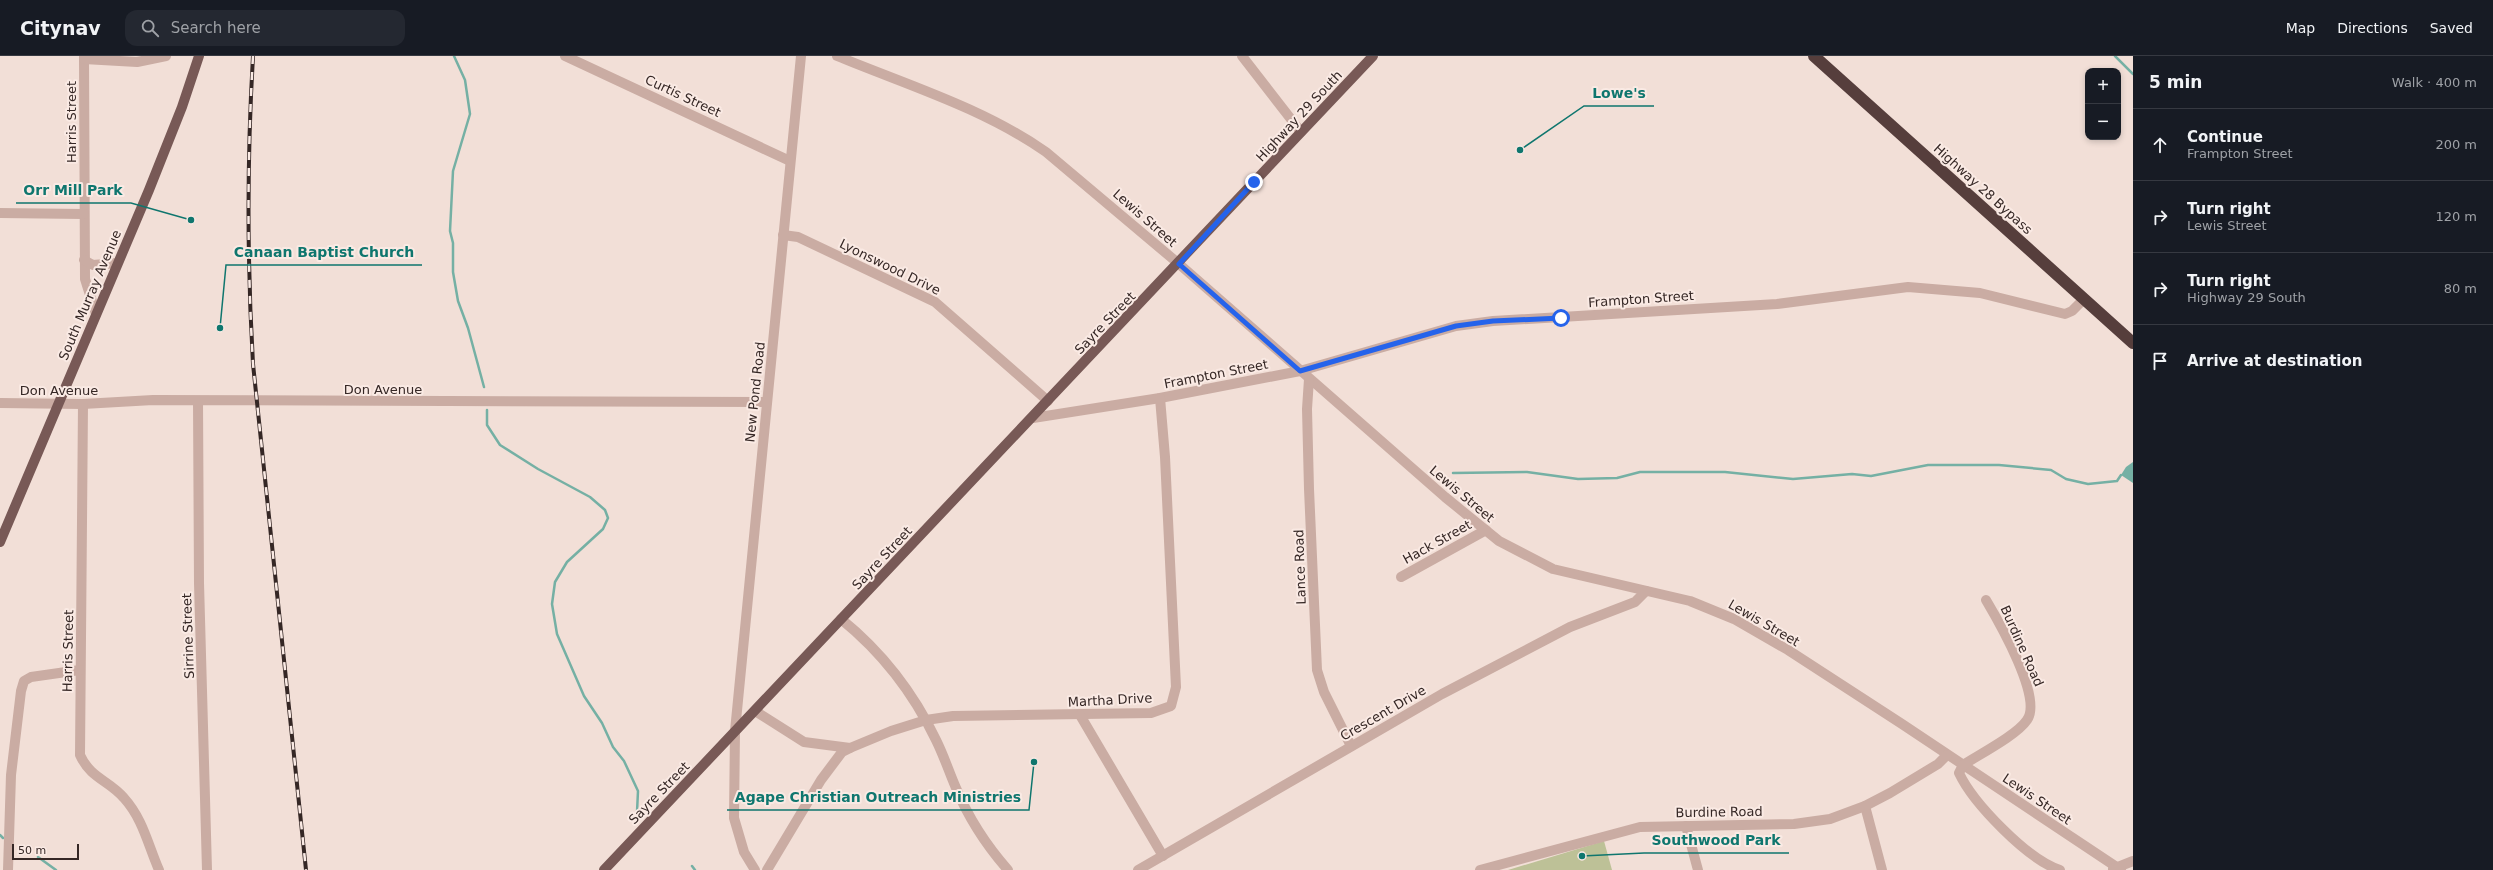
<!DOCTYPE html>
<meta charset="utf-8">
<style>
:root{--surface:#171b24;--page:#242831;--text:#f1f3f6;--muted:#9ea1a6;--line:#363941}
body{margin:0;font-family:"DejaVu Sans",sans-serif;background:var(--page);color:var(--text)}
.controls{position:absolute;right:12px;top:12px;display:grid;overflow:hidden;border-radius:8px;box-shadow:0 2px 6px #0003}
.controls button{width:36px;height:36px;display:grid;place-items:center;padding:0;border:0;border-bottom:1px solid var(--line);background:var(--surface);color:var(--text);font:20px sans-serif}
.scale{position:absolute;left:12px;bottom:10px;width:67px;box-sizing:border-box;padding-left:4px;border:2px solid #352725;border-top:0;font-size:11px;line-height:14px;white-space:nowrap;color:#352725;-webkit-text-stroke:3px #faeae4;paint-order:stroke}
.stop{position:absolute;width:12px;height:12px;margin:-9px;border:3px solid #2563eb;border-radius:50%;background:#fff}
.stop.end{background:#2563eb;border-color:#fff;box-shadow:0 1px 4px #0008}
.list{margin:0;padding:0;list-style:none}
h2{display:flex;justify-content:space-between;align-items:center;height:52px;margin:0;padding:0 16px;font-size:17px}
h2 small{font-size:13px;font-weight:400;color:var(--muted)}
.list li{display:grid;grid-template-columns:26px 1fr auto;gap:12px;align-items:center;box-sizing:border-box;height:72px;padding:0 16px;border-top:1px solid var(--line)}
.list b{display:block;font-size:15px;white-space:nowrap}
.list p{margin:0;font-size:13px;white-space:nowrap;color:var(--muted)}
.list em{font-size:13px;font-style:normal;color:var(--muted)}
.icon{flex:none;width:22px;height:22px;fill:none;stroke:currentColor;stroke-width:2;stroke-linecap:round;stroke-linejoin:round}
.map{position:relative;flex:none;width:2133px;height:814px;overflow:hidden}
header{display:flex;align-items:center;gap:24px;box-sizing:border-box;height:56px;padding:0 20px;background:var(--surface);border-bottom:1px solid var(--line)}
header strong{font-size:19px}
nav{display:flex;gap:22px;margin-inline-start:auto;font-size:14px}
.search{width:280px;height:36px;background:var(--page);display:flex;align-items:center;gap:10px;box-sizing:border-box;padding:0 14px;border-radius:12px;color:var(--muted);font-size:15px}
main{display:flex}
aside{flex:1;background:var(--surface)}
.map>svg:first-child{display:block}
</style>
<header>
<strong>Citynav</strong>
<div class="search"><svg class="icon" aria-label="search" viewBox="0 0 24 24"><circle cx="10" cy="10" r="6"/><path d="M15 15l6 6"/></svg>Search here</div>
<nav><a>Map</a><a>Directions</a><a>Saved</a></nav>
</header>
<main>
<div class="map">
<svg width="2133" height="814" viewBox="0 0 2133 814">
<rect width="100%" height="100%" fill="#f2dfd7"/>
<polygon fill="#bdc197" points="1604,785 1612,814 1508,814"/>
<polygon fill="#75b0a4" points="2133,406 2133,427 2121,419 2126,411"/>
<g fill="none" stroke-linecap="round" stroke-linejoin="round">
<g stroke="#75b0a4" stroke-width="2.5">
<polyline points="454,0 465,24 470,58 453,115 450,175 453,187 453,216 458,245 468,272 484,331"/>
<polyline points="2115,0 2133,18"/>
<polyline points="487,354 487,369 500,389 538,413 590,441 605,454 608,462 603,473 567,506 555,526 552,548 557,578 584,640 602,667 613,691 624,705 638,735 637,756"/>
<polyline points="1453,417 1527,416 1578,423 1617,422 1640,416 1725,416 1793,423 1852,418 1871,420 1928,409 1999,409 2051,414 2066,423 2088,428 2117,425 2121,419"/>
<polyline points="0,779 3,782"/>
<polyline points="38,801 56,814"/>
<polyline points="692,810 695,814"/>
</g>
<g stroke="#caaca3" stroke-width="10">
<polyline points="84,0 85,223 96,258"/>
<polyline points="565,0 790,105"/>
<path d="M 837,0 C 907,29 983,52 1046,96 L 1179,208 L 1445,441 L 1499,485 L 1553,513 L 1690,545 L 1734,563 L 1788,594 L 1902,668 L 2121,814"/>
<polyline points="1242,0 1301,76"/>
<polyline points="84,3 137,6 166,0"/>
<polyline points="0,157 84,158"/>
<polyline points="783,179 798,181 935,246 1048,345"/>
<polyline points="84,204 93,209 117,207"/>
<polyline points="1309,323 1307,353 1309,433 1317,614 1324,636 1351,690"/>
<polyline points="198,345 199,527 207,814"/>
<polyline points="0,347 83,348 153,344 767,346"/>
<path d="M 83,348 L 80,699 C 91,723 109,724 124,742 C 143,763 148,789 159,814"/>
<polyline points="1033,362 1160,342 1300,315 1456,270 1493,265 1777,248 1908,231 1980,237 2065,258 2072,255 2084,243"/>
<polyline points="1401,521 1486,474"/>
<path d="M 1986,544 C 1999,566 2043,642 2027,664 C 2017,679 1980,698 1963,709 L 1959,717 C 1973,747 2028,804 2060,814"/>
<path d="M 841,563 C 883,597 913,636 936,684 C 944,700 949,716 956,732 C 969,763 986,789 1008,814"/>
<polyline points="755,655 804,686 850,692 891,675 926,664 953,660 1151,657 1171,650 1176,631 1165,401 1160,342"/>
<polyline points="1080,659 1163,800"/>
<polyline points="1865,750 1882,814"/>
<polyline points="1686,770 1698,814"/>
<polyline points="2113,813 2133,805"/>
<polyline points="8,814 11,719 21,635 24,625 31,621 80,614"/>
<polyline points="755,814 744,796 734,762 735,675 801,0"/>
<polyline points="767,814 821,724 842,696 850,692"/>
<polyline points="1138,814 1442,638 1570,571 1635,546 1646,535"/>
<polyline points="1480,814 1640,771 1794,768 1830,763 1865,750 1890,737 1938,708 1947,699"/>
</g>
<g stroke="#785956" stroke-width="10">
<polyline points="0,486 149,134 182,51 199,0"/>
<polyline points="604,814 1373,0"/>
</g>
<polyline stroke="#563e3c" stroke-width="12" points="1814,0 2133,287"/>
<g stroke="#352725" stroke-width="4">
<path id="rail" d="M 253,0 C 247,103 247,205 253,308 L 306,814"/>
</g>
<use href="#rail" stroke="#faeae4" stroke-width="2.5" stroke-dasharray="8" stroke-linecap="butt"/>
</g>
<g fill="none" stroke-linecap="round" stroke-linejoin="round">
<polyline stroke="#2563eb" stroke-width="5" points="1254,126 1179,208 1300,315 1456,270 1493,265 1561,262"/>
</g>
<g text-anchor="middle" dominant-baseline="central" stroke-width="4" stroke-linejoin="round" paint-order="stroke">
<g font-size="13" fill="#352725" stroke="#faeae4">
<text transform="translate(683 40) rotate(25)">Curtis Street</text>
<text transform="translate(1299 60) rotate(-47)">Highway 29 South</text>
<text transform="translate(71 66) rotate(-90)">Harris Street</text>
<text transform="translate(1983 133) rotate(42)">Highway 28 Bypass</text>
<text transform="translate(1145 162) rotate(41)">Lewis Street</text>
<text transform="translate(890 211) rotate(26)">Lyonswood Drive</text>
<text transform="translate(90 239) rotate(-67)">South Murray Avenue</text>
<text transform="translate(1641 243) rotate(-4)">Frampton Street</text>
<text transform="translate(1105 267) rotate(-46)">Sayre Street</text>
<text transform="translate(1216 318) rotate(-11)">Frampton Street</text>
<text x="383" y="333">Don Avenue</text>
<text x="59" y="334">Don Avenue</text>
<text transform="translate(755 336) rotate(-84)">New Pond Road</text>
<text transform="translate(1462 438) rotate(40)">Lewis Street</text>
<text transform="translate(1437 486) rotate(-29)">Hack Street</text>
<text transform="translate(882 502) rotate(-47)">Sayre Street</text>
<text transform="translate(1300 511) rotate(-92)">Lance Road</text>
<text transform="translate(1764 567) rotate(30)">Lewis Street</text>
<text transform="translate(188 580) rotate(-92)">Sirrine Street</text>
<text transform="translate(2022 590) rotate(66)">Burdine Road</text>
<text transform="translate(68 595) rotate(-89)">Harris Street</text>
<text transform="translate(1110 644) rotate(-3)">Martha Drive</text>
<text transform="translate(1383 657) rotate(-30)">Crescent Drive</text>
<text transform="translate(659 737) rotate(-46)">Sayre Street</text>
<text transform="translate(2037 743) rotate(34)">Lewis Street</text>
<text transform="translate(1719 756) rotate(-1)">Burdine Road</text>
</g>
</g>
<path fill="none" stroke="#0f766e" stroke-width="1.5" d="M1520 94L1584 50H1654M191 164L131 147H16M220 272L226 209H422M1034 706L1029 754H727M1582 800L1644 797H1789"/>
<g fill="#0f766e" stroke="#faeae4" stroke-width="1.5">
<circle cx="1520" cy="94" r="4"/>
<circle cx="191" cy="164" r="4"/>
<circle cx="220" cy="272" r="4"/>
<circle cx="1034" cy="706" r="4"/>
<circle cx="1582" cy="800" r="4"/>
</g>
<g font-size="14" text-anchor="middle" font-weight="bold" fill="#0f766e" stroke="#faeae4" stroke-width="4" stroke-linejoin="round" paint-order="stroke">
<text x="1619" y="42">Lowe's</text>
<text x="73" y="139">Orr Mill Park</text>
<text x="324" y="201">Canaan Baptist Church</text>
<text x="878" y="746">Agape Christian Outreach Ministries</text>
<text x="1716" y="789">Southwood Park</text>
</g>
</svg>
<div class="controls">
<button>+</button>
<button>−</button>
</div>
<div class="scale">50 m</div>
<div class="stop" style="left:1561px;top:262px"></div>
<div class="stop end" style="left:1254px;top:126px"></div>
</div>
<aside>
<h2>5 min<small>Walk · 400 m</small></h2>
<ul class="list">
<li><svg class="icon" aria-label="ahead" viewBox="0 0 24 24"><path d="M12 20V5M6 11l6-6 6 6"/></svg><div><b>Continue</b><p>Frampton Street</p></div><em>200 m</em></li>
<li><svg class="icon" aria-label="right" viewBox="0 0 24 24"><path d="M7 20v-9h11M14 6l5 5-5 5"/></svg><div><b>Turn right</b><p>Lewis Street</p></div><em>120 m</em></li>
<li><svg class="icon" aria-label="right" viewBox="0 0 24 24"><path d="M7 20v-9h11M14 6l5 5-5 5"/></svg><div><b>Turn right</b><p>Highway 29 South</p></div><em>80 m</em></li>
<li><svg class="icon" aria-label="arrive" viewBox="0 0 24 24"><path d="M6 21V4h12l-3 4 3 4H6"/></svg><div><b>Arrive at destination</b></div></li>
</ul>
</aside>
</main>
